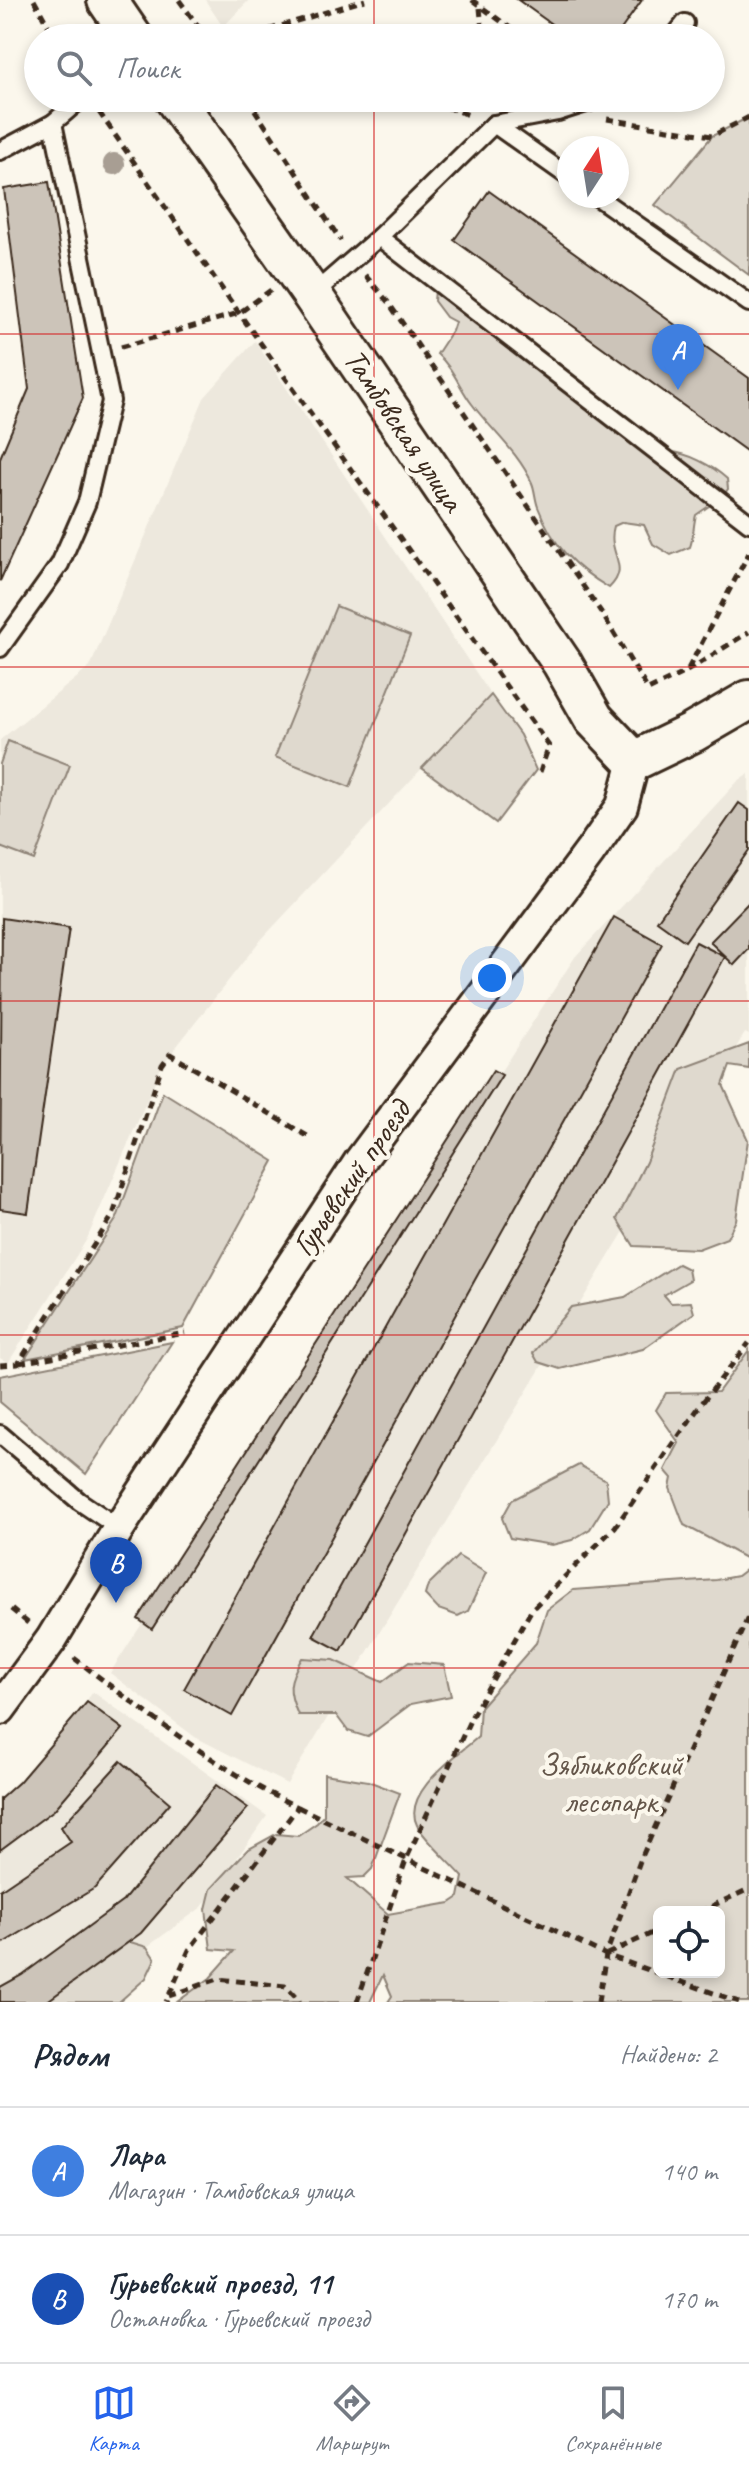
<!DOCTYPE html>
<html lang="ru">
<meta charset="utf-8">
<style>
:root{--surface:#fff;--page:#f2f2f3;--text:#1f2937;--muted:#747a83;--line:#e0e1e3;--accent:#2563eb}
body{margin:0;font-family:Caveat,sans-serif;background:var(--page);color:var(--text)}
.controls{position:absolute;right:24px;bottom:24px;display:grid;overflow:hidden;border-radius:12px;box-shadow:0 4px 12px #0003}
.controls button{width:72px;height:72px;display:grid;place-items:center;padding:0;border:0;border-bottom:2px solid var(--line);background:var(--surface);color:var(--text);font:40px sans-serif}
.compass{position:absolute;left:557px;top:136px;width:72px;height:72px;border-radius:50%;background:var(--surface);box-shadow:0 4px 12px #0003;rotate:12deg}
.you{position:absolute;left:492px;top:978px;width:28px;height:28px;margin:-20px;border:6px solid #fff;border-radius:50%;background:#1a73e8;box-shadow:0 0 0 12px #1a73e833}
.badge{display:grid;place-items:center;width:52px;height:52px;border-radius:50%;background:var(--accent);color:#fff;font-size:26px;font-weight:700}
.pin{position:absolute;translate:-50% -66px;filter:drop-shadow(0 2px 4px #0008)}
.pin::after{content:'';position:absolute;top:42px;width:28px;height:24px;background:inherit;clip-path:polygon(0 0,100% 0,50% 100%)}
.list{margin:0;padding:0;list-style:none}
h2{display:flex;justify-content:space-between;align-items:center;height:104px;margin:0;padding:0 32px;font-size:34px}
h2 small{font-size:26px;font-weight:400;color:var(--muted)}
.list li{display:grid;grid-template-columns:52px 1fr auto;gap:24px;align-items:center;box-sizing:border-box;height:128px;padding:0 32px;border-top:2px solid var(--line)}
.list b{display:block;font-size:30px;white-space:nowrap}
.list p{margin:0;font-size:26px;white-space:nowrap;color:var(--muted)}
.list em{font-size:26px;font-style:normal;color:var(--muted)}
.icon{flex:none;width:44px;height:44px;fill:none;stroke:currentColor;stroke-width:2;stroke-linecap:round;stroke-linejoin:round}
.map{position:relative;flex:none;width:749px;height:2002px;overflow:hidden}
.search{position:absolute;background:var(--surface);box-shadow:0 4px 12px #0003;left:24px;right:24px;top:24px;height:88px;display:flex;align-items:center;gap:20px;box-sizing:border-box;padding:0 28px;border-radius:44px;color:var(--muted);font-size:30px}
.sheet{height:360px;background:var(--surface)}
nav{display:flex;justify-content:space-around;align-items:center;box-sizing:border-box;height:112px;border-top:2px solid var(--line);background:var(--surface);font-size:22px;color:var(--muted)}
nav a{display:grid;justify-items:center;gap:4px}
nav .on{color:var(--accent)}
.map>svg:first-child{display:block}
</style>
<div class="map">
<svg width="749" height="2002" viewBox="0 0 749 2002">
<rect width="100%" height="100%" fill="#fbf7ec"/>
<filter id="ink" filterUnits="userSpaceOnUse"><feTurbulence type="fractalNoise" baseFrequency=".0125" numOctaves="2"/><feDisplacementMap in="SourceGraphic" scale="16" xChannelSelector="R" yChannelSelector="G"/><feConvolveMatrix kernelMatrix="1 2 1 2 8 2 1 2 1" color-interpolation-filters="sRGB"/></filter>
<g filter="url(#ink)">
<g fill="#ede8dd">
<polygon points="205,0 249,0 223,27"/>
<polygon points="255,341 491,695 258,943 162,1065 87,1239 8,1363 0,1358 0,740 90,667 204,398"/>
<polygon points="749,774 749,1035 745,1033 287,1784 195,1737 110,1673 575,957 738,781"/>
<polygon points="93,1692 267,1816 202,1907 71,2002 0,2002 0,1799 34,1770"/>
</g>
<g fill="#dfd9ce" stroke="#8d8276" stroke-width="2" fill-rule="evenodd">
<polygon points="749,117 749,275 655,205 712,136"/>
<path d="M 435,290 L 668,452 C 686,451 714,467 727,479 L 728,489 L 722,497 L 696,515 C 693,526 694,536 690,547 L 671,555 L 653,544 L 644,525 L 623,522 L 614,526 C 606,554 632,566 609,588 C 574,567 553,546 538,507 C 535,499 535,490 532,483 C 518,452 492,431 472,404 C 459,387 454,369 437,354 L 452,331 L 455,322 L 446,317 L 434,301 Z"/>
<polygon points="336,606 410,636 350,787 275,757"/>
<polygon points="491,695 520,735 536,770 496,823 422,768"/>
<polygon points="8,741 70,765 34,860 0,847 0,764"/>
<polygon points="749,1044 749,1069 730,1066 723,1085 748,1140 736,1220 727,1238 698,1249 634,1246 617,1219 646,1162 681,1069"/>
<polygon points="163,1092 274,1161 183,1328 25,1359 117,1218"/>
<polygon points="678,1264 688,1269 690,1280 664,1295 671,1303 691,1302 694,1313 643,1349 560,1369 538,1362 533,1353 571,1307 625,1297"/>
<polygon points="172,1342 86,1474 0,1402 0,1376"/>
<polygon points="749,1350 749,1560 684,1525 670,1488 672,1478 665,1470 679,1443 656,1410 666,1393 718,1392"/>
<polygon points="579,1465 606,1480 608,1500 590,1529 572,1540 552,1545 510,1538 502,1518 512,1500"/>
<polygon points="458,1556 486,1573 468,1611 458,1616 438,1609 425,1595 428,1585"/>
<path d="M 749,1567 L 749,2002 L 388,2002 L 392,1996 L 383,1975 L 370,2002 L 177,2002 L 210,1978 L 234,1951 L 211,1949 L 206,1909 L 211,1889 L 247,1850 L 276,1834 L 298,1836 L 317,1823 L 324,1815 L 324,1774 L 368,1781 L 400,1793 L 372,1869 L 364,1877 L 347,1878 L 388,1914 L 450,1903 L 459,1897 L 463,1877 C 452,1864 423,1838 417,1825 C 401,1793 458,1755 478,1737 L 480,1707 L 536,1643 L 547,1610 L 573,1590 L 716,1580 L 737,1576 ZM 659,1912 L 719,1912 L 719,1972 L 659,1972 Z"/>
<path d="M 302,1658 L 334,1660 L 382,1682 L 409,1662 L 444,1665 L 451,1696 L 411,1704 L 367,1737 L 348,1731 L 336,1715 L 298,1715 C 287,1690 288,1681 302,1658 Z"/>
<polygon points="127,1941 147,1947 155,1959 146,1978 119,2002 45,2002"/>
</g>
<g fill="#ccc4b9" stroke="#3b2a1e" stroke-width="2">
<polygon points="518,0 642,0 615,38 571,38"/>
<polygon points="49,182 83,398 0,581 0,458 29,389 4,189"/>
<polygon points="489,191 749,378 749,453 454,240"/>
<polygon points="739,803 749,810 749,850 685,941 657,921"/>
<polygon points="749,902 749,949 734,965 710,942"/>
<polygon points="614,917 662,944 232,1716 184,1689"/>
<polygon points="2,918 69,928 28,1213 0,1209"/>
<polygon points="696,942 725,957 341,1651 313,1636"/>
<polygon points="493,1070 502,1075 152,1629 138,1619"/>
<polygon points="87,1702 123,1729 54,1810 0,1850 0,1799 19,1782"/>
<polygon points="121,1761 170,1803 95,1888 0,1945 0,1890 71,1842 61,1827"/>
<polygon points="216,1785 248,1808 141,1933 46,2002 0,2002 0,1987 22,1975 123,1901"/>
</g>
<g fill="none" stroke-linecap="round" stroke-linejoin="round">
<g stroke="#3b2a1e" stroke-width="22">
<g id="service">
<polyline points="673,38 685,23"/>
<polyline points="494,124 558,112 602,98"/>
<polyline points="0,151 53,123 82,98"/>
<polyline points="596,196 749,303"/>
<polyline points="379,237 749,523"/>
<polyline points="312,295 379,237 494,124 569,177"/>
<polyline points="0,648 60,564 87,502 111,401 53,123"/>
<polyline points="0,1434 79,1501 119,1528"/>
</g>
</g>
<g stroke="#3b2a1e" stroke-width="36">
<polyline id="minor" points="0,1709 51,1640 119,1528 360,1161 590,852 622,806 634,761"/>
</g>
<g stroke="#3b2a1e" stroke-width="44">
<g id="tertiary">
<polyline points="107,0 133,38"/>
<polyline points="174,98 312,295 562,663 594,719 634,761 692,733 749,700"/>
</g>
</g>
<g stroke="#3b2a1e" stroke-width="5" stroke-dasharray="8 6" stroke-linecap="butt">
<polyline points="34,0 55,38"/>
<polyline points="179,0 207,38"/>
<polyline points="472,0 524,38"/>
<polyline points="480,8 483,38"/>
<polyline points="242,38 365,0"/>
<polyline points="247,98 341,241"/>
<polyline points="420,98 472,116"/>
<polyline points="99,112 239,313 549,746 540,772"/>
<polyline points="607,119 712,136 749,117"/>
<polyline points="365,275 388,302 601,612 648,690 687,671 749,632"/>
<polyline points="121,347 239,313 271,290"/>
<polyline points="688,669 749,553"/>
<polyline points="19,1363 185,1333"/>
<polyline points="0,1365 18,1364 113,1215 162,1065 170,1054 309,1137"/>
<polyline points="11,1609 28,1623"/>
<path d="M 74,1658 C 141,1709 222,1773 298,1807 L 189,1950 L 166,2002"/>
<polyline points="298,1807 606,1955 739,2002"/>
<polyline points="699,1912 749,1889"/>
<polyline points="607,1954 659,1930"/>
<polyline points="169,1996 218,1979 285,1986 300,2002"/>
<polyline points="357,2002 406,1860 472,1716 532,1609 615,1527 702,1403 749,1343"/>
<polyline points="598,2002 606,1955 640,1861 749,1615"/>
</g>
<use href="#service" stroke="#fbf7ec" stroke-width="16"/>
<use href="#minor" stroke="#fbf7ec" stroke-width="30"/>
<use href="#tertiary" stroke="#fbf7ec" stroke-width="38"/>
</g>
<circle fill="#a89e93" cx="114" cy="164" r="11"/>
</g>
<path fill="none" stroke="#d62828" stroke-width="2" stroke-opacity="0.55" d="M 374,0 L 374,38M 374,98 L 374,2002M 0,334 L 749,334M 0,667 L 749,667M 0,1001 L 749,1001M 0,1335 L 749,1335M 0,1668 L 749,1668"/>
<g text-anchor="middle" dominant-baseline="central" stroke-width="8" stroke-linejoin="round" paint-order="stroke">
<g font-size="32" fill="#3b2a1e" stroke="#fbf7ec">
<text transform="translate(404 430) rotate(56)">Тамбовская улица</text>
<text transform="translate(351 1178) rotate(-55)">Гурьевский проезд</text>
</g>
<g font-size="32" fill="#64564a" stroke="#fbf7ec">
<text x="611" y="1764">Зябликовский<tspan x="611" dy="37">лесопарк</tspan></text>
</g>
</g>
</svg>
<div class="controls">
<button><svg class="icon" aria-label="locate" viewBox="0 0 24 24"><circle cx="12" cy="12" r="6"/><path d="M12 2v4M12 18v4M2 12h4M18 12h4"/></svg></button>
</div>
<svg class="compass" viewBox="-18 -18 36 36"><path d="M0-13l5 13h-10z" fill="#e53935"/><path d="M0 13l5-13h-10z" fill="#747a83"/></svg>
<div class="you"></div>
<div class="pin badge" style="left:678px;top:390px;background:#3f7fe0">A</div>
<div class="pin badge" style="left:116px;top:1603px;background:#1a4fb4">B</div>
<div class="search"><svg class="icon" aria-label="search" viewBox="0 0 24 24"><circle cx="10" cy="10" r="6"/><path d="M15 15l6 6"/></svg>Поиск</div>
</div>
<section class="sheet">
<h2>Рядом<small>Найдено: 2</small></h2>
<ul class="list">
<li><span class="badge" style="background:#3f7fe0">A</span><div><b>Лара</b><p>Магазин · Тамбовская улица</p></div><em>140 m</em></li>
<li><span class="badge" style="background:#1a4fb4">B</span><div><b>Гурьевский проезд, 11</b><p>Остановка · Гурьевский проезд</p></div><em>170 m</em></li>
</ul>
</section>
<nav>
<a class="on"><svg class="icon" aria-label="map" viewBox="0 0 24 24"><path d="M3 6l6-2 6 2 6-2v14l-6 2-6-2-6 2zM9 4v14M15 6v14"/></svg>Карта</a>
<a><svg class="icon" aria-label="directions" viewBox="0 0 24 24"><path d="M12 3l9 9-9 9-9-9zM9 14v-3h6M13 9l2 2-2 2"/></svg>Маршрут</a>
<a><svg class="icon" aria-label="saved" viewBox="0 0 24 24"><path d="M7 4h10v16l-5-4-5 4z"/></svg>Сохранённые</a>
</nav>
